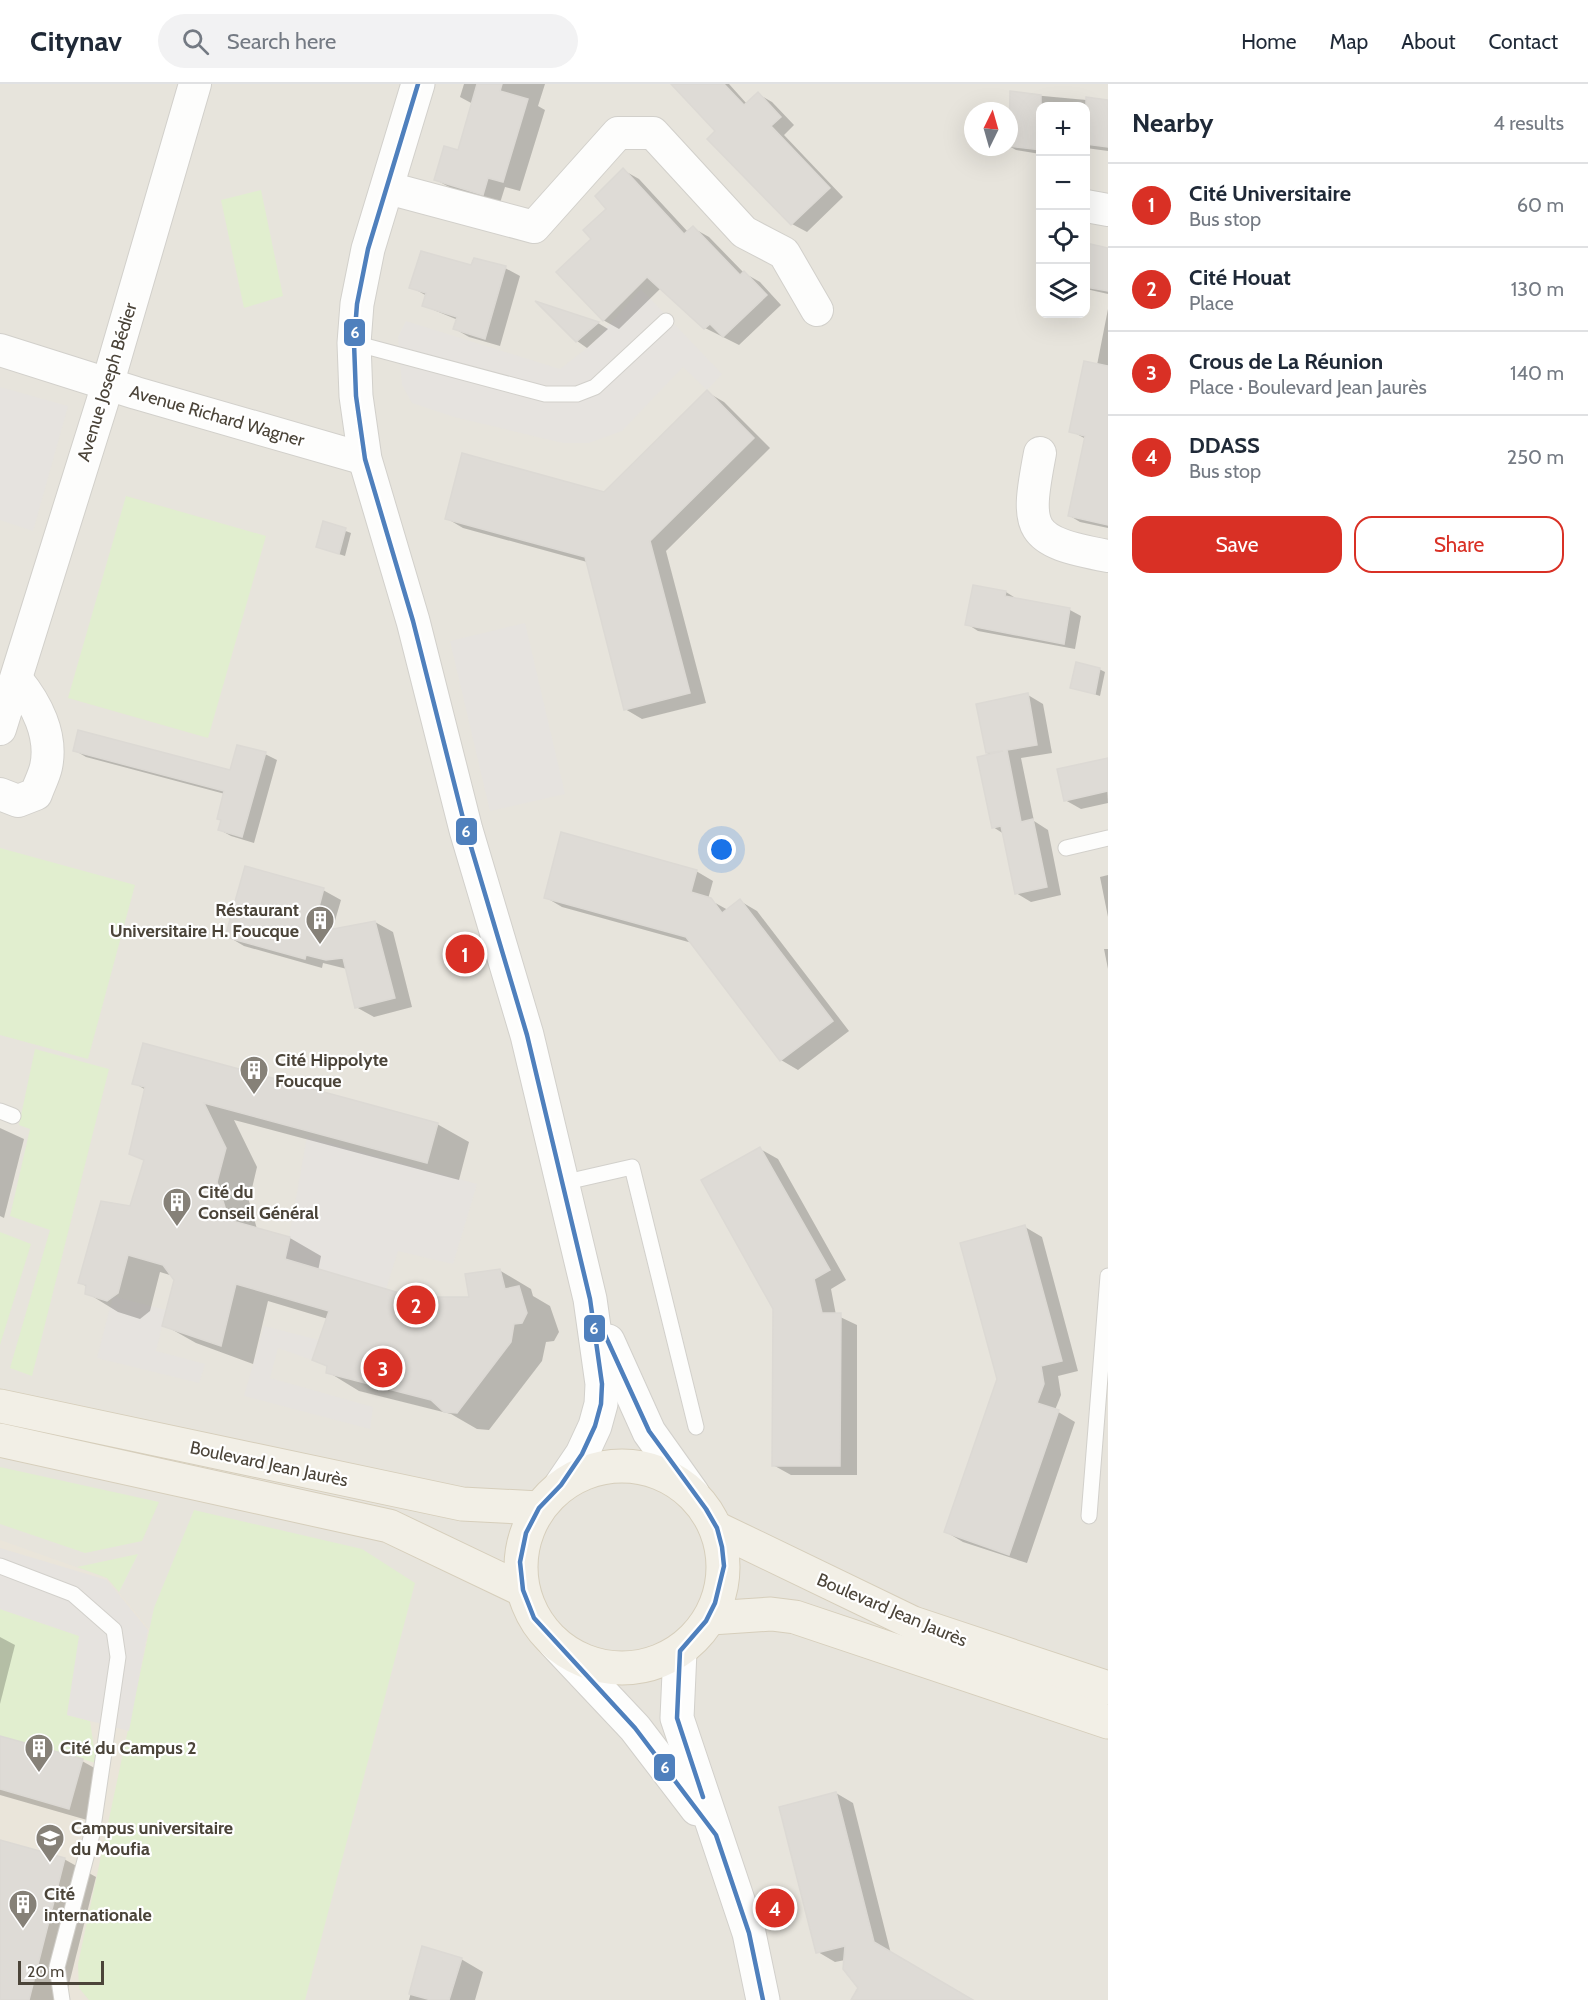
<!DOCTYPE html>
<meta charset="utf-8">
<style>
:root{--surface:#fff;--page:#f2f2f3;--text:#1f2937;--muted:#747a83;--line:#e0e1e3;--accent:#d93025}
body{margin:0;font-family:Cabin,sans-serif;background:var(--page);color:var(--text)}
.controls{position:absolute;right:18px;top:18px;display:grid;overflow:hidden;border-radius:12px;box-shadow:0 6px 24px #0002}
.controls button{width:54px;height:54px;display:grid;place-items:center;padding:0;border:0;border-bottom:2px solid var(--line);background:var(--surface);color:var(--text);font:30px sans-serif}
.compass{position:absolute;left:964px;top:18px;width:54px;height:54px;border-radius:50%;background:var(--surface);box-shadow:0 6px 24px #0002;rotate:5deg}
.scale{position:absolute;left:18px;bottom:15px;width:86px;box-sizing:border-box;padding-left:6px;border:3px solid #4b4439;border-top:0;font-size:16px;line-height:21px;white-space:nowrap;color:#4b4439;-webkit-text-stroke:4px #fff;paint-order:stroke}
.you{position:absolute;left:722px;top:766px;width:21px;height:21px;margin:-15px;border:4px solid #fff;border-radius:50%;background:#1a73e8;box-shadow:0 0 0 9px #1a73e833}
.badge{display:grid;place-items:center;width:39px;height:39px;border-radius:50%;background:var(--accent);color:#fff;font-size:20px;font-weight:700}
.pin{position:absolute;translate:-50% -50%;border:3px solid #fff;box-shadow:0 2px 6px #0006}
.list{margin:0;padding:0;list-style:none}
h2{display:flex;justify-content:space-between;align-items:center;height:78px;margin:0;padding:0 24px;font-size:26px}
h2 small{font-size:20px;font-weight:400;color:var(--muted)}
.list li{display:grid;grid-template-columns:39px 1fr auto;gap:18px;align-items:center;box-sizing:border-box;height:84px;padding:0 24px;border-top:2px solid var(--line)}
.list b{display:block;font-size:22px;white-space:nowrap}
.list p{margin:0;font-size:20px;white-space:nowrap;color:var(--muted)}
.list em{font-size:20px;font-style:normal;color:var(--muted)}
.actions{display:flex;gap:12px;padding:18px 24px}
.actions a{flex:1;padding:14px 0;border:2px solid var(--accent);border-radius:18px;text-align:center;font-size:21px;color:var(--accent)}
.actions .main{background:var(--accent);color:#fff}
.icon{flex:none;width:33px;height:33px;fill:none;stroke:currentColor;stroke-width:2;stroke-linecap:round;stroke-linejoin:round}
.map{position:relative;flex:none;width:1108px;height:1916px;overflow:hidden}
header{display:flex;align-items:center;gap:36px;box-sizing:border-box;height:84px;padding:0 30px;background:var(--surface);border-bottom:2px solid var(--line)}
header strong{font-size:28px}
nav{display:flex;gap:33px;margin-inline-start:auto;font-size:21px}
.search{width:420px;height:54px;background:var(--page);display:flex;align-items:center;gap:15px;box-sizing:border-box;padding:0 21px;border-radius:33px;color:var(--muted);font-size:22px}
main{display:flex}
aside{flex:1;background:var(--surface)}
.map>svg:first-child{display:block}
</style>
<header>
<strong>Citynav</strong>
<div class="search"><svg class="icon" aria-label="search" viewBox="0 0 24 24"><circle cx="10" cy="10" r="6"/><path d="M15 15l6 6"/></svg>Search here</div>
<nav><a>Home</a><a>Map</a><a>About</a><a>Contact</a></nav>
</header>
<main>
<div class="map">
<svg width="1108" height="1916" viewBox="0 0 1108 1916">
<rect width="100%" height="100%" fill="#f4f2ee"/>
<path fill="#e7e4dc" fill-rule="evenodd" d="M 0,0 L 1108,0 L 1108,1916 L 0,1916 ZM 1040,22 L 1086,22 L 1086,230 L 1040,230 ZM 973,27 L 1009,27 L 1009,63 L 973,63 Z"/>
<polygon fill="#eae5da" points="0,1456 107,1494 149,1545 79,1904 89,1916 0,1916"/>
<g fill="#e1eecf">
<polygon points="261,106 283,212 244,224 221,116"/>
<polygon points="126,412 266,452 208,654 68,614"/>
<polygon points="0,764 135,801 88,975 0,951"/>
<polygon points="35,965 109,985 32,1292 10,1284 50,1146 10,1132 30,1045 19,1041"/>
<polygon points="0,1148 31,1160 0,1261"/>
<polygon points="0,1383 159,1418 142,1457 85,1469 0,1440"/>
<polygon points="194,1426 362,1465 415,1499 305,1916 89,1916 79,1904 78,1880 154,1524"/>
<polygon points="138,1470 119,1508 107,1494 77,1483"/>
<polygon points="0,1525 80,1552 67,1631 90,1637 96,1679 0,1652"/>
</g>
<g fill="#e6e3df">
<polygon points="641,205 722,290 707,306 683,283 622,347 589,359 563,359 454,333 412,319 402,301 398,253 406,237 560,285 592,260"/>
<polygon points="0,303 68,322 33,447 0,436"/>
<polygon points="525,539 565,710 490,727 450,557"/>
<polygon points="307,1053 477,1100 453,1180 398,1167 386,1205 285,1175"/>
<polygon points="113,1212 166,1226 156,1267 205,1280 199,1299 97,1274"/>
<polygon points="264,1242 319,1256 312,1276 278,1264 270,1294 373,1323 370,1345 244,1312"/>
<polygon points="0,1464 107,1496 148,1546 129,1647 67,1631 79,1552 0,1525"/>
</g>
<g fill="#0003">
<polygon points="464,0 545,0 538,22 545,26 520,107 505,103 500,119 453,105 436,96 460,68 473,20 460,13"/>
<polygon points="673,0 729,0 747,20 758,10 772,18 794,41 784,51 843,113 807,148 792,140 710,55 717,47"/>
<polygon points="1012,9 1108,18 1108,67 1086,64 1086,22 1040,22 1040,70 1016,66 1009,62"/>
<polygon points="623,86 639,95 688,148 693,144 709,153 744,189 760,198 781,221 739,261 705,244 661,204 619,245 603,236 593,155"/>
<polygon points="1086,160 1108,165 1108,210 1086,205"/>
<polygon points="472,183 505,184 520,192 500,262 469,253 455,245 458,236 424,222 427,212 411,203"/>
<polygon points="541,220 598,239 608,245 587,264 577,257"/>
<polygon points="1108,225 1108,444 1080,438 1070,432 1086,355 1071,347 1097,281"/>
<polygon points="707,308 724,318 770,364 666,467 706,619 642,635 625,625 587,478 463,444 446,434 605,409"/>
<polygon points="324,439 351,449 345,472 317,463"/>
<polygon points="1006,508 1017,515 1070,526 1081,532 1075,565 978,547 967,540"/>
<polygon points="1099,585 1105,588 1100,612 1072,603"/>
<polygon points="1028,611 1043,620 1052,669 1021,674 1034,737 1048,746 1061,811 1031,818 1016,809 1004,750 993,743 992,671 987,669"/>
<polygon points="74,666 231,688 265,670 277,676 254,759 231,752 220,746 225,710 86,673"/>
<polygon points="1106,676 1108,719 1081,725 1065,716"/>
<polygon points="696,787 713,797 708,815 728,826 740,817 757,827 849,947 798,986 781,976 692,859 562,823 545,813"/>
<polygon points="1108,791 1108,833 1100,793"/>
<polygon points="323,806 341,816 332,847 375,838 393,848 412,923 374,933 356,923 347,885 323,879 322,884 244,862 227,852"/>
<polygon points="1104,865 1108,865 1108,885"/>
<polygon points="134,999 437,1040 469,1058 459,1096 234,1036 257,1083 249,1117 257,1145 290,1154 321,1172 318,1187 413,1214 471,1214 499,1186 531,1205 533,1212 550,1222 559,1248 554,1257 546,1258 542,1277 489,1346 477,1345 451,1330 359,1307 328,1288 328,1283 314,1275 328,1235 268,1217 253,1280 196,1259 164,1241 176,1196 173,1192 160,1188 150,1227 140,1235 118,1228 87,1209 87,1203 80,1198 132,1123 145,1077 131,1069 146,1006"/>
<polygon points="0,1044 24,1055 4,1134 0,1132"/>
<polygon points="760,1065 778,1075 846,1196 831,1205 836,1231 857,1241 857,1391 791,1391 773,1381 774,1225"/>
<polygon points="1025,1143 1042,1153 1078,1287 1058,1292 1061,1311 1055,1326 1075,1338 1027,1479 963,1458 946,1448 999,1295"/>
<polygon points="0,1553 15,1561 0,1620"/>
<polygon points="0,1653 82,1677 107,1691 94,1738 0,1711"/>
<polygon points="836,1709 853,1719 891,1870 970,1916 855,1916 860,1903 845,1876 835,1878 818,1868"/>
<polygon points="0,1758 64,1775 96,1793 65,1916 0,1916"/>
<polygon points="423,1864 461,1875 483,1888 475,1916 409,1916"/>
</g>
<g fill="#dedbd6" stroke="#dcd9d4" stroke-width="1.5">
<polygon points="477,0 502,0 500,7 528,15 503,98 488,94 483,111 434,96 444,62 458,66"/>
<polygon points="671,0 724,0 744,21 758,8 781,33 771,42 830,104 791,141 707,55 715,47"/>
<polygon points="1010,7 1041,11 1041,66 1009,62"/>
<polygon points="1086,13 1108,16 1108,63 1086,60"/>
<polygon points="623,84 684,150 693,142 740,191 744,187 767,211 723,253 710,240 704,245 647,193 603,237 556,188 591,155 583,146 606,125 595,112"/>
<polygon points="1086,159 1108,164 1108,207 1086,203"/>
<polygon points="421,167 471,181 474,174 506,182 485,255 453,245 457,233 422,222 426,209 409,204"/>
<polygon points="535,217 599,238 576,258"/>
<polygon points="1084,277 1108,282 1108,441 1068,432 1085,352 1069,348"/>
<polygon points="707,306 754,354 650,457 690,609 624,626 585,473 445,435 462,369 604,408"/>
<polygon points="323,437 346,444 339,470 316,463"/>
<polygon points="973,501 1006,507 1005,512 1070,524 1064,560 965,541"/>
<polygon points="1076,578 1100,584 1095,610 1070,604"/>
<polygon points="1028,609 1037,661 1007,666 1021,738 1033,735 1047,803 1015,810 1001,742 992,744 977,673 1003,667 986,669 976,620"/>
<polygon points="78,646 230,686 237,661 266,668 242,753 218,746 221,736 217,735 224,707 73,667"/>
<polygon points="1108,674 1108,707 1064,717 1057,685"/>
<polygon points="561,748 697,786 691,808 711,814 722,829 740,815 833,937 780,977 686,853 544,814"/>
<polygon points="245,782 324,804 312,849 375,837 395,914 355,924 343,874 326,876 306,871 305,875 225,853"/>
<polygon points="143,959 438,1039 427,1079 204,1019 226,1064 217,1098 229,1136 290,1153 285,1175 413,1213 469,1213 465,1190 500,1185 505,1205 519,1202 527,1229 522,1239 514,1240 511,1258 457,1329 444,1328 431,1316 326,1289 327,1282 312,1276 329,1227 236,1200 221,1262 162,1242 174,1196 163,1181 128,1171 118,1209 107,1217 85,1210 86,1201 78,1199 101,1117 130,1122 144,1076 129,1070 145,1003 132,1000"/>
<polygon points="760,1063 830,1186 814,1195 822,1229 841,1229 840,1382 772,1382 773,1225 701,1096"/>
<polygon points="1025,1141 1062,1277 1041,1282 1044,1300 1037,1319 1059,1326 1009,1471 944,1448 997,1295 960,1159"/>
<polygon points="0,1652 83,1675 69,1725 0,1705"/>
<polygon points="836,1708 874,1858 973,1916 851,1916 858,1904 843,1885 845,1862 816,1869 779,1723"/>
<polygon points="0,1756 65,1774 29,1916 0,1916"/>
<polygon points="422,1862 462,1874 449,1916 431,1916 409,1910"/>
</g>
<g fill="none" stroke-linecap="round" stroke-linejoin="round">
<g stroke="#d2d0cb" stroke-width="17">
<g id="service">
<polyline points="354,259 545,310 577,310 595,303 666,237"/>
<polyline points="1066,764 1108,754"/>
<polyline points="0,1027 13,1032"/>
<polyline points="562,1099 632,1083 696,1343"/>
<polyline points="1089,1432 1108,1192"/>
<polyline points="0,1482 73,1510 114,1546 118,1573 92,1750 57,1883 62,1916"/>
</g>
</g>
<g stroke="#d2d0cb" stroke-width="34">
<g id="minor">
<polyline points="388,104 534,143 618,49 653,49 744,148 784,169 817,226"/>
<polyline points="1086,122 1108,126"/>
<polyline points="0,266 136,309 365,375"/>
<path d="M 1040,369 C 1025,447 1027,457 1108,472"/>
<polyline points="0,645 102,319 195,0"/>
<path d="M 0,710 L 18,717 L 36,710 C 39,701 44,692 46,683 C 53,651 36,619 17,596"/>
</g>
</g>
<g stroke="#d2d0cb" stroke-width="35">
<g id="tertiary">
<polyline points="418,0 368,165 357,220 354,259 356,312 365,375 413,537 466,746 527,951 590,1215 602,1300 601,1320 595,1342 582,1370 561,1401"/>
<polyline points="608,1257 649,1348 693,1410"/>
<polyline points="554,1558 635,1644 697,1725"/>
<polyline points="680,1567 677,1634 749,1849 763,1916"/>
</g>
</g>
<g stroke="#d6cebb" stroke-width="35">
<g id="primary">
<polyline points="0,1322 462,1420 539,1424"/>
<polyline points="0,1356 389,1442 523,1506"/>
<circle cx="622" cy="1483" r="101"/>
<polyline points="716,1444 913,1539 1108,1604"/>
<polyline points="711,1534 771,1530 795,1533 1108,1638"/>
</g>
</g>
<use href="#service" stroke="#fdfdfc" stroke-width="15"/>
<use href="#minor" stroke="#fdfdfc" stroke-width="32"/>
<use href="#tertiary" stroke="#fdfdfc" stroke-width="33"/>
<use href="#primary" stroke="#f2efe6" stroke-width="33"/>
<g stroke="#fff" stroke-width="9">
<g id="bus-1">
<polyline points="418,0 368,165 357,220 354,259 356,312 365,375 413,537 466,746 527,951 590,1215 602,1300 601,1320 595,1342 582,1370 561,1401 539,1424 526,1449 520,1478 523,1506 534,1534 635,1644 716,1751 749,1849 763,1916"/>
<polyline points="605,1251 649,1347 706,1425 717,1444 722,1463 724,1482 715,1519 706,1537 680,1567 677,1634 703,1713"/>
</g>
</g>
<use href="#bus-1" stroke="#4f80bd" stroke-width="4.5"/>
</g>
<defs>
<g id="building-pin" transform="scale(1.5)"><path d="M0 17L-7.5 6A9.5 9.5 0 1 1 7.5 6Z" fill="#868178" stroke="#fff"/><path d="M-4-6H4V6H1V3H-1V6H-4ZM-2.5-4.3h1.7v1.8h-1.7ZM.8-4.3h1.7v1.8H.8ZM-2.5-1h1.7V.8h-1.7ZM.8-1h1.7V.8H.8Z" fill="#fff"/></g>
<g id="university-pin" transform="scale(1.5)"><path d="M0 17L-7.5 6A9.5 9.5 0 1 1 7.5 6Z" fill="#868178" stroke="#fff"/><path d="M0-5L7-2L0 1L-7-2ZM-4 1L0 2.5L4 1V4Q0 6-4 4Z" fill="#fff"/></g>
</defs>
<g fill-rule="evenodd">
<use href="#building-pin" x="320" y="836"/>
<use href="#building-pin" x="254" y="986"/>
<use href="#building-pin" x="177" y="1118"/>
<use href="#building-pin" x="39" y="1664"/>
<use href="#university-pin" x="50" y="1754"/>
<use href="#building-pin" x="23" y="1820"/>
</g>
<g text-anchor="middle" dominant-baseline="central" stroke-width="4.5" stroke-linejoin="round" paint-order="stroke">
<g font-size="18" fill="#4b4439" stroke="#fff">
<text transform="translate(107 298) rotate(-73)">Avenue Joseph Bédier</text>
<text transform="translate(217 332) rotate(16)">Avenue Richard Wagner</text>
<text transform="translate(269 1380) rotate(12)">Boulevard Jean Jaurès</text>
<text transform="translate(892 1526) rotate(23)">Boulevard Jean Jaurès</text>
</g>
<g font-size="18" font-weight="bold" fill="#4b4439" stroke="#fff" text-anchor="start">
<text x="299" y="826" text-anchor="end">Réstaurant<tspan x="299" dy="21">Universitaire H. Foucque</tspan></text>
<text x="275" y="976">Cité Hippolyte<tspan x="275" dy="21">Foucque</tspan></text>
<text x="198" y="1108">Cité du<tspan x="198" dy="21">Conseil Général</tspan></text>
<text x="60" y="1664">Cité du Campus 2</text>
<text x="71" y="1744">Campus universitaire<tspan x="71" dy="21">du Moufia</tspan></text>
<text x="44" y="1810">Cité<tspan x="44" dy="21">internationale</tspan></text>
</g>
</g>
<g stroke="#fff" stroke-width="2">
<rect x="343" y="234" width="23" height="29" rx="6" fill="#4f80bd"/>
<rect x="455" y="733" width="23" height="29" rx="6" fill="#4f80bd"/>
<rect x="583" y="1230" width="23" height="29" rx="6" fill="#4f80bd"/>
<rect x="653" y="1669" width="23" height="29" rx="6" fill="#4f80bd"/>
</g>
<g font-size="16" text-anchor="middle" font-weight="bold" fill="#fff">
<text x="355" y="254">6</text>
<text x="466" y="753">6</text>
<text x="594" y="1250">6</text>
<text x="665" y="1689">6</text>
</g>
</svg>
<div class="controls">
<button>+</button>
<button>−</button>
<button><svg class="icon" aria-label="locate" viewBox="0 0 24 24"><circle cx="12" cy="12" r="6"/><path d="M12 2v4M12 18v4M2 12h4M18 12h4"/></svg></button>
<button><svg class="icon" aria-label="layers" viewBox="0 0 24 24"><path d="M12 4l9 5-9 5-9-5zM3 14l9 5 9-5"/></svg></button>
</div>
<svg class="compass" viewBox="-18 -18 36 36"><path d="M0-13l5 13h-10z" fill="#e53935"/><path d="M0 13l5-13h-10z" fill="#747a83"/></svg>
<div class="scale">20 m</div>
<div class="you"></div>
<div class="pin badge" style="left:465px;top:870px">1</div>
<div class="pin badge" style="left:416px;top:1221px">2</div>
<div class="pin badge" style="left:383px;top:1284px">3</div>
<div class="pin badge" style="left:775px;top:1824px">4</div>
</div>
<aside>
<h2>Nearby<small>4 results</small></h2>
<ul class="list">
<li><span class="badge">1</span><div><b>Cité Universitaire</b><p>Bus stop</p></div><em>60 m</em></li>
<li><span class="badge">2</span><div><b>Cité Houat</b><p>Place</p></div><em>130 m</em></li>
<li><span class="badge">3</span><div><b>Crous de La Réunion</b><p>Place · Boulevard Jean Jaurès</p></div><em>140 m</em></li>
<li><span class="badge">4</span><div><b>DDASS</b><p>Bus stop</p></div><em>250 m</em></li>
</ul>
<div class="actions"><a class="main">Save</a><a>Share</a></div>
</aside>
</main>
